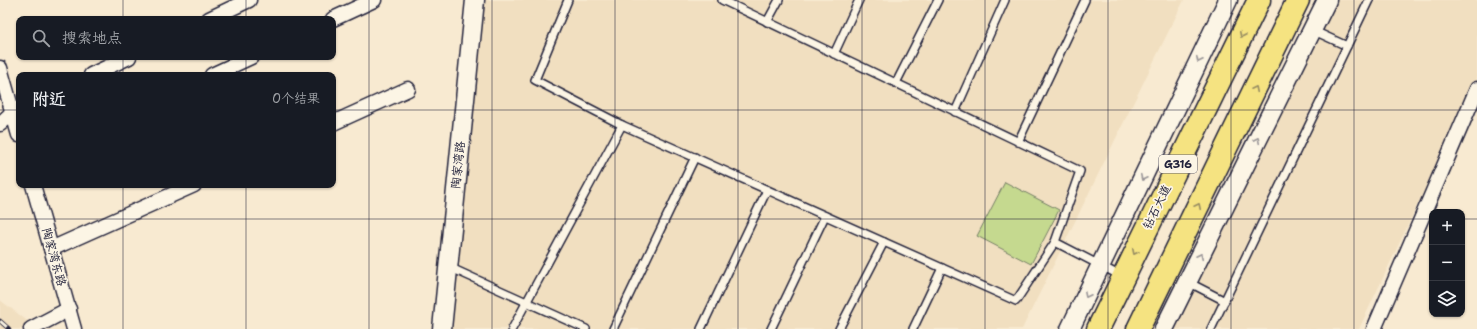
<!DOCTYPE html>
<html lang="zh">
<meta charset="utf-8">
<style>
:root{--surface:#171b24;--page:#20242c;--text:#f1f3f6;--muted:#9ea1a6;--line:#363941}
body{margin:0;font-family:"Shantell Sans","LXGW WenKai TC",sans-serif;background:var(--page);color:var(--text)}
.controls{position:absolute;right:12px;bottom:12px;display:grid;overflow:hidden;border-radius:8px;box-shadow:0 1px 3px #0004}
.controls button{width:36px;height:36px;display:grid;place-items:center;padding:0;border:0;border-bottom:1px solid var(--line);background:var(--surface);color:var(--text);font:20px sans-serif}
.list{margin:0;padding:0;list-style:none}
h2{display:flex;justify-content:space-between;align-items:center;height:52px;margin:0;padding:0 16px;font-size:17px}
h2 small{font-size:13px;font-weight:400;color:var(--muted)}
.icon{flex:none;width:22px;height:22px;fill:none;stroke:currentColor;stroke-width:2;stroke-linecap:round;stroke-linejoin:round}
.map{position:relative;flex:none;width:1477px;height:329px;overflow:hidden}
.search{position:absolute;background:var(--surface);box-shadow:0 1px 3px #0004;left:16px;top:16px;width:320px;height:44px;display:flex;align-items:center;gap:10px;box-sizing:border-box;padding:0 14px;border-radius:8px;color:var(--muted);font-size:15px}
.panel{position:absolute;background:var(--surface);box-shadow:0 1px 3px #0004;left:16px;top:72px;width:320px;height:116px;border-radius:8px}
.map>svg:first-child{display:block}
</style>
<div class="map">
<svg width="1477" height="329" viewBox="0 0 1477 329">
<rect width="100%" height="100%" fill="#f8ead1"/>
<filter id="ink" filterUnits="userSpaceOnUse"><feTurbulence type="fractalNoise" baseFrequency=".025" numOctaves="2"/><feDisplacementMap in="SourceGraphic" scale="8" xChannelSelector="R" yChannelSelector="G"/><feConvolveMatrix kernelMatrix="1 2 1 2 8 2 1 2 1" color-interpolation-filters="sRGB"/></filter>
<g filter="url(#ink)">
<g fill="#f1dfc0">
<polygon points="475,0 1184,0 1022,329 442,329"/>
<polygon points="1332,0 1477,0 1477,78 1359,329 1161,329"/>
<polygon points="0,300 38,329 0,329"/>
</g>
<polygon fill="#c5d98f" stroke="#747e65" points="1005,182 1059,210 1031,264 977,236"/>
<g fill="none" stroke-linecap="round" stroke-linejoin="round">
<g stroke="#22223b" stroke-width="10">
<g id="service">
<polyline points="568,0 535,80 622,125 1016,301 1055,242"/>
<polyline points="722,0 1080,171 1055,242 1121,276"/>
<polyline points="767,22 779,0"/>
<polyline points="1347,46 1369,0"/>
<polyline points="834,54 859,0"/>
<polyline points="896,83 938,0"/>
<polyline points="955,112 1005,0"/>
<polyline points="1018,142 1085,0"/>
<polyline points="449,267 586,329"/>
<polyline points="1188,282 1225,301"/>
<polyline points="512,329 622,125"/>
<polyline points="613,329 695,157"/>
<polyline points="701,329 767,190"/>
<polyline points="771,329 825,216"/>
<polyline points="839,329 884,242"/>
<polyline points="913,329 942,268"/>
<polyline points="1211,329 1347,46 1312,30"/>
</g>
</g>
<g stroke="#22223b" stroke-width="17">
<g id="minor">
<polyline points="209,19 249,0"/>
<polyline points="333,19 374,0"/>
<polyline points="0,68 19,135"/>
<polyline points="91,75 129,57"/>
<polyline points="212,75 251,57"/>
<polyline points="333,123 408,89"/>
<polyline points="0,124 13,112 19,109"/>
<polyline points="33,185 74,329"/>
<polyline points="51,249 194,185"/>
<polyline points="31,329 69,309"/>
<polyline points="1374,329 1477,89"/>
</g>
</g>
<g stroke="#22223b" stroke-width="21">
<g id="tertiary">
<polyline points="442,329 475,0"/>
<polyline points="1070,329 1228,0"/>
<polyline points="1164,329 1327,0"/>
</g>
</g>
<g stroke="#22223b" stroke-width="25">
<g id="trunk">
<polyline points="1098,329 1259,0"/>
<polyline points="1138,329 1298,0"/>
</g>
</g>
<use href="#service" stroke="#fcf5e5" stroke-width="7"/>
<use href="#minor" stroke="#fcf5e5" stroke-width="14"/>
<use href="#tertiary" stroke="#fcf5e5" stroke-width="18"/>
<use href="#trunk" stroke="#f5e381" stroke-width="22"/>
<g stroke="#22223b" stroke-width="4.5">
<polyline id="rail" points="0,321 9,329"/>
</g>
<use href="#rail" stroke="#fcf5e5" stroke-width="3" stroke-dasharray="9" stroke-linecap="butt"/>
</g>
<defs><path id="oneway-chevron" d="M-2-3.5L2.5 0L-2 3.5" fill="none" stroke-width="1.6" stroke-linecap="round" stroke-linejoin="round"/></defs>
<g stroke="#968c62">
<use href="#oneway-chevron" transform="translate(1242 35) rotate(116)"/>
<use href="#oneway-chevron" transform="translate(1255 89) rotate(-64)"/>
<use href="#oneway-chevron" transform="translate(1198 206) rotate(-64)"/>
<use href="#oneway-chevron" transform="translate(1135 252) rotate(116)"/>
</g>
<g stroke="#9a9698">
<use href="#oneway-chevron" transform="translate(1199 60) rotate(116)"/>
<use href="#oneway-chevron" transform="translate(1257 140) rotate(-64)"/>
<use href="#oneway-chevron" transform="translate(1143 178) rotate(116)"/>
<use href="#oneway-chevron" transform="translate(1200 256) rotate(-64)"/>
<use href="#oneway-chevron" transform="translate(1087 295) rotate(116)"/>
</g>
</g>
<path fill="none" stroke="#22223b" stroke-width="1" stroke-opacity="0.55" d="M 123,0 L 123,19M 246,0 L 246,19M 369,0 L 369,329M 492,0 L 492,329M 615,0 L 615,329M 738,0 L 738,329M 862,0 L 862,329M 985,0 L 985,329M 1108,0 L 1108,329M 1231,0 L 1231,329M 1354,0 L 1354,329M 123,57 L 123,75M 246,57 L 246,75M 0,110 L 19,110M 333,110 L 1477,110M 123,185 L 123,329M 246,185 L 246,329M 0,219 L 1432,219M 1462,219 L 1477,219"/>
<g text-anchor="middle" dominant-baseline="central" stroke-width="3.5" stroke-linejoin="round" paint-order="stroke">
<rect fill="#fcf5e5" stroke="#63616e" stroke-width="1" x="1159" y="155" width="38" height="18" rx="3"/>
<g font-size="11" font-weight="bold" fill="#22223b">
<text x="1178" y="164">G316</text>
</g>
<g font-size="12" fill="#22223b" stroke="#fcf5e5">
<text transform="translate(458 165) rotate(-84)">陶家湾路</text>
<text transform="translate(1157 207) rotate(-64)">钻石大道</text>
<text transform="translate(54 257) rotate(74)">陶家湾东路</text>
</g>
</g>
</svg>
<div class="controls">
<button>+</button>
<button>−</button>
<button><svg class="icon" aria-label="layers" viewBox="0 0 24 24"><path d="M12 4l9 5-9 5-9-5zM3 14l9 5 9-5"/></svg></button>
</div>
<div class="search"><svg class="icon" aria-label="search" viewBox="0 0 24 24"><circle cx="10" cy="10" r="6"/><path d="M15 15l6 6"/></svg>搜索地点</div>
<section class="panel">
<h2>附近<small>0个结果</small></h2>
<ul class="list">
</ul>
</section>
</div>
